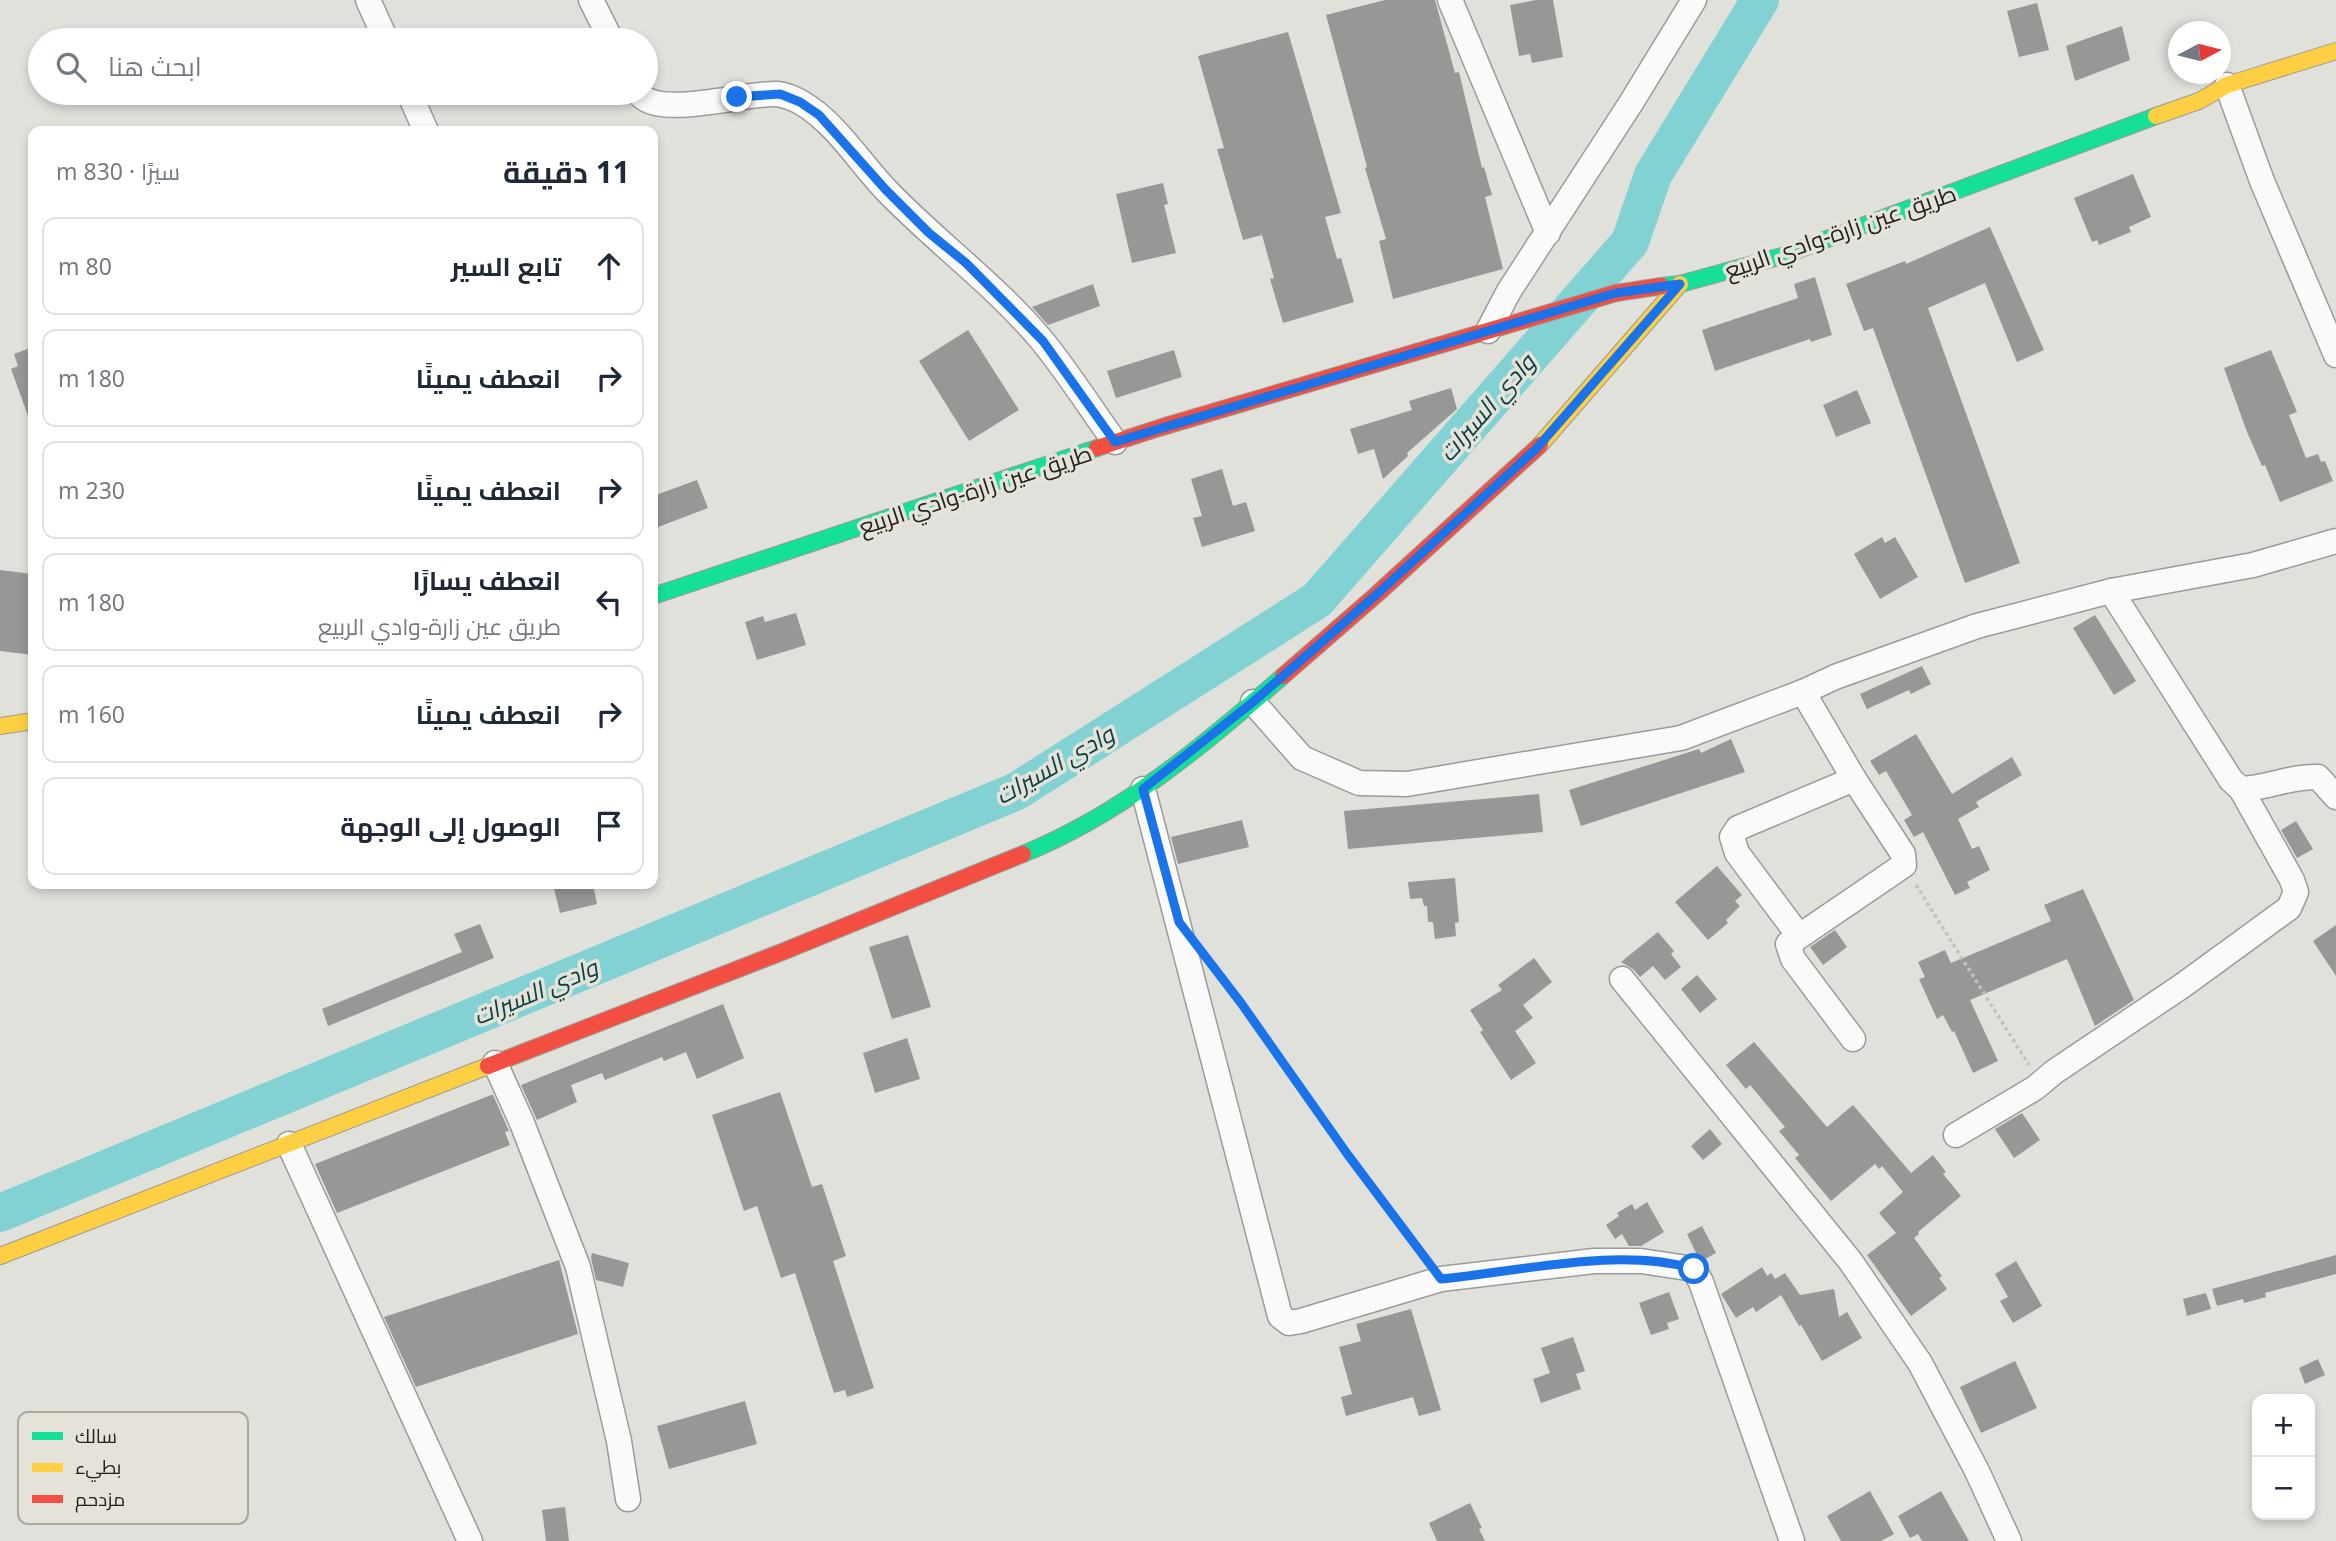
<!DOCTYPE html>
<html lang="ar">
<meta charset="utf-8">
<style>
:root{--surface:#fff;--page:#f6f6f7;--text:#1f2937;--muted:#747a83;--line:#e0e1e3}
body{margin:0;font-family:"Noto Sans",Cairo,sans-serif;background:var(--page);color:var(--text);direction:rtl}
.controls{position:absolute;right:21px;bottom:21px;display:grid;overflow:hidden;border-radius:14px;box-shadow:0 4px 10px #0003}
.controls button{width:63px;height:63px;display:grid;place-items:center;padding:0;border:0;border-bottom:2px solid var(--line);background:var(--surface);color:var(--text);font:35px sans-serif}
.compass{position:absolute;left:2168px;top:21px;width:63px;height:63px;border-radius:50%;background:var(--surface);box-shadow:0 4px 10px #0003;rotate:83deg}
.stop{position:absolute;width:21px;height:21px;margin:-16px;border:5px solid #1a73e8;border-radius:50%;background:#fff}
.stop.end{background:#1a73e8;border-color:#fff;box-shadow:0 2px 7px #0008}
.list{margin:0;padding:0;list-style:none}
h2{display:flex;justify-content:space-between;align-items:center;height:91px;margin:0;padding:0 28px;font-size:30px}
h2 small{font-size:23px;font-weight:400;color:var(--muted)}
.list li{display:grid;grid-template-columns:46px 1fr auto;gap:21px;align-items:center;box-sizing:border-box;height:98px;margin:0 14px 14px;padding:0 14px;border:2px solid var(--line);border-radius:14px}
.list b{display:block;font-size:26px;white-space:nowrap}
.list p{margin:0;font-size:23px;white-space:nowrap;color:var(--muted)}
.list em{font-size:23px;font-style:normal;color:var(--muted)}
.icon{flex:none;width:38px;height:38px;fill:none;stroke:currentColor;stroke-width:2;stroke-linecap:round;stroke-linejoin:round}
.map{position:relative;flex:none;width:2336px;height:1541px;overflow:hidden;direction:ltr}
.search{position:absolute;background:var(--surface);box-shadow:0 4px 10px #0003;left:28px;top:28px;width:630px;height:77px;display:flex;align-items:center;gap:18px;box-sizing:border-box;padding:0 24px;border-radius:38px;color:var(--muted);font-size:26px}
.panel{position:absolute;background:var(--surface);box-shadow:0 4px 10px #0003;left:28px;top:126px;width:630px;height:763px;border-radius:14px;direction:rtl}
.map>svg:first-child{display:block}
</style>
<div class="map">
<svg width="2336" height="1541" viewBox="0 0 2336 1541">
<rect width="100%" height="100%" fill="#e1e1dc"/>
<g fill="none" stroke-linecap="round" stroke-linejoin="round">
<polyline stroke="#82d2d3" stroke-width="38" points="0,1213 1017,791 1317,600 1630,242 1653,175 1760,0"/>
</g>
<g fill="#979796">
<polygon points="1385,0 1435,0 1455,73 1459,72 1482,168 1484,167 1492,195 1485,197 1503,269 1393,299 1379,241 1386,239 1365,168 1367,167 1326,15"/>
<polygon points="1536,0 1553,0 1563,57 1532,63 1530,54 1519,56 1510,5"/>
<polygon points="2037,3 2049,50 2019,57 2007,11"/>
<polygon points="2122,26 2130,60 2075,81 2066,46"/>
<polygon points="1288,32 1341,213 1325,217 1337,259 1341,258 1354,302 1283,323 1270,279 1274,278 1262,235 1243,240 1217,149 1224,148 1198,56"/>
<polygon points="2133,174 2151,217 2129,227 2131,232 2099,245 2097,240 2092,242 2074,198"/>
<polygon points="1163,183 1168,204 1164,205 1176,253 1132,263 1116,194"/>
<polygon points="1990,227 2044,350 2017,362 1985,283 1928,308 2020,563 1965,583 1873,328 1864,331 1846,284 1905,261 1906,264"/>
<polygon points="1815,277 1832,335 1811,342 1810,339 1715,371 1702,330 1798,298 1794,284"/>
<polygon points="1093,284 1100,306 1048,325 1032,307"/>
<polygon points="968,330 1019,410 969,441 919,361"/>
<polygon points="33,347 33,423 31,424 11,369 18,366 14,354"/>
<polygon points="1174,350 1182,377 1116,398 1107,371"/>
<polygon points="2271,350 2297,412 2289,415 2306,458 2318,454 2321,462 2325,461 2333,481 2280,502 2265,465 2262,466 2247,432 2224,368"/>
<polygon points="1451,388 1457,409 1407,453 1408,456 1383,479 1374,449 1358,454 1350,429 1412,410 1409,401"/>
<polygon points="1857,390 1871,423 1836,437 1823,405"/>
<polygon points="1222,469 1233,506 1246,502 1255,531 1202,547 1193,518 1202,516 1191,479"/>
<polygon points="697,480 708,508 653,529 653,496"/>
<polygon points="1882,537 1885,543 1895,537 1918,577 1880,599 1854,554"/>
<polygon points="0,570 33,574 33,655 0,651"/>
<polygon points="796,613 806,645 757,660 745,622 763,616 765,622"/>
<polygon points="2095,615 2136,681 2114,695 2073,628"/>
<polygon points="1922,666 1931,684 1911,694 1909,690 1867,709 1860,694"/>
<polygon points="1916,734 1952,794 2012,757 2022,775 1976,802 1979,807 1958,819 1972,849 1979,846 1990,870 1967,882 1970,888 1955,895 1923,832 1914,837 1904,820 1912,815 1886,771 1879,775 1870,761"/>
<polygon points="1731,739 1745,772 1581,826 1569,790 1699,749 1701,753"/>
<polygon points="1539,794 1543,832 1348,849 1344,811"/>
<polygon points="1242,820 1249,847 1178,864 1171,837"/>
<polygon points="2296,821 2313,849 2297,858 2281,830"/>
<polygon points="1717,866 1742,895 1735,901 1740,906 1726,920 1728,923 1708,940 1675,902"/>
<polygon points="1455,878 1459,922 1455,923 1456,936 1435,939 1433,922 1428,922 1427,906 1424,906 1422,898 1410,899 1408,882"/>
<polygon points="553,884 593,884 597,904 560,913"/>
<polygon points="2083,889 2134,1000 2095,1026 2067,959 1970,1000 1998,1061 1973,1073 1954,1031 1952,1032 1943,1015 1937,1019 1919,979 1925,977 1918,962 1945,950 1951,963 2051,921 2044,905"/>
<polygon points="480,924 494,958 328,1026 322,1009 462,952 454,934"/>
<polygon points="2336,925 2336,976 2313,941"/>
<polygon points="1835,930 1847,947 1823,965 1810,947"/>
<polygon points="1658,932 1674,951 1671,954 1681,967 1665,980 1653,966 1640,977 1633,969 1621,962"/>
<polygon points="908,935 931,1007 892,1019 869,947"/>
<polygon points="1534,958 1552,982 1523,1005 1533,1018 1515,1031 1536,1063 1511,1080 1480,1032 1483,1030 1470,1010 1502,990 1498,985"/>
<polygon points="1697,975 1717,999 1700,1013 1681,989"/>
<polygon points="723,1004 744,1058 697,1079 686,1052 664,1061 662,1057 605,1080 602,1073 571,1085 577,1102 537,1120 521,1085"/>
<polygon points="907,1038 920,1079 875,1093 863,1053"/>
<polygon points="1754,1042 1827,1127 1853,1105 1911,1173 1933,1155 1946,1172 1943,1174 1961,1196 1918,1232 1919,1234 1914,1238 1942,1276 1939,1278 1947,1289 1911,1316 1867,1255 1896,1233 1879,1213 1903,1192 1882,1166 1879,1169 1875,1164 1831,1201 1795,1158 1799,1155 1779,1131 1785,1127 1750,1085 1746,1089 1726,1065"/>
<polygon points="780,1092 812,1187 822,1184 846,1256 833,1261 874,1388 847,1397 845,1390 834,1393 795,1273 781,1278 757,1206 744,1211 712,1115"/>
<polygon points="491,1095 493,1095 509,1131 505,1132 510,1145 337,1213 315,1164"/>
<polygon points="2022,1113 2040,1140 2014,1158 1995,1129"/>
<polygon points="1710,1129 1722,1144 1703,1160 1691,1146"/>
<polygon points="1647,1202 1664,1232 1641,1246 1629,1246 1622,1234 1615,1239 1606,1225 1619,1216 1617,1213 1632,1204 1635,1210"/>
<polygon points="1702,1226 1716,1253 1705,1259 1697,1255 1687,1234"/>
<polygon points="592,1253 629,1263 623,1287 596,1280 591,1258"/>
<polygon points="2336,1255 2336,1274 2265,1293 2266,1297 2244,1303 2243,1299 2217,1306 2212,1289"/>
<polygon points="559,1260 578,1334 416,1387 384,1317"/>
<polygon points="2016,1261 2042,1306 2013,1323 2000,1301 2008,1297 1995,1274"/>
<polygon points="1762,1267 1767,1276 1771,1273 1775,1279 1785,1273 1800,1295 1834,1289 1839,1317 1847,1312 1862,1338 1822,1361 1801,1325 1799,1326 1781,1295 1756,1312 1753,1307 1736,1318 1721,1294"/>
<polygon points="1669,1292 1679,1319 1667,1323 1669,1329 1651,1335 1639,1303"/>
<polygon points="2206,1293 2211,1309 2187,1316 2183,1299"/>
<polygon points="1411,1309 1441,1410 1419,1416 1413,1397 1346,1416 1341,1397 1352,1394 1339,1347 1361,1341 1356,1324"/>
<polygon points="1573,1337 1585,1371 1576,1374 1581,1389 1541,1403 1533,1379 1550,1373 1541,1348"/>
<polygon points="2318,1359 2325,1375 2305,1384 2299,1368"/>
<polygon points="2015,1361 2037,1408 1981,1433 1960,1387"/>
<polygon points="745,1401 757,1444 669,1469 657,1426"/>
<polygon points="1870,1491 1894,1534 1881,1541 1841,1541 1827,1516"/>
<polygon points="1941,1491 1969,1541 1922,1541 1918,1534 1910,1538 1898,1516"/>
<polygon points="1470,1503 1482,1528 1479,1529 1485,1541 1437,1541 1429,1523"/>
<polygon points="565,1507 569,1541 546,1541 542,1510"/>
</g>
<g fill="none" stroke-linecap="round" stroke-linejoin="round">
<g stroke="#9b9b97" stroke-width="27">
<g id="street">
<polyline points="368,0 386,40"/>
<polyline points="591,0 611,40"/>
<polyline points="1450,0 1548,233"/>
<polyline points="2227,85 2262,181 2336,355"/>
<polyline points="409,93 426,131"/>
<path d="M 639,93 C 656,120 747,92 777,94 C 785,95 795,99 802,103 C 837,124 859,162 887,191 C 937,243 997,286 1044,343 C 1069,374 1091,409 1115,442"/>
<polyline points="1488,331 1509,291 1631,103 1694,0"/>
<path d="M 2111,591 L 2231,780 L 2241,789 C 2267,788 2291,776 2318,777 L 2336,797"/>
<polyline points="1803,692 1854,779 1903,854 1904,865 1788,944 1793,959 1853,1039"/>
<polyline points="1253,702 1302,758 1359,783 1407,784 1681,738 1803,692 1835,677 1977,626 2111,591 2253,565 2336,541"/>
<polyline points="1143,789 1280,1316 1289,1323 1301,1321 1441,1279 1594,1261 1641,1261 1694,1269 1701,1282 1792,1541"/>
<polyline points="1799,936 1737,853 1732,837 1738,828 1854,779"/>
<polyline points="1622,979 1851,1262 1920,1363 1977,1471 2009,1541"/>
<polyline points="495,1063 522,1123 578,1267 619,1441 628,1499"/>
<polyline points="1956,1135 2035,1088 2054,1072 2182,986 2289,908 2296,892 2292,880 2241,789"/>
<polyline points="289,1144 470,1541"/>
</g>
</g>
<g stroke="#9b9b97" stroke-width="18">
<g id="fast">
<polyline points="1662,286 1680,284 1782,256 2156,116"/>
<polyline points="653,596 1097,448"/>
<path d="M 1023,854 C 1122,814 1204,745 1283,676"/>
</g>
</g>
<g stroke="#9b9b97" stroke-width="18">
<g id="slow">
<polyline points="2156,116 2199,101 2227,85 2336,51"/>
<polyline points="1540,445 1680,284"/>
<polyline points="0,726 33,721"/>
<polyline points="0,1256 488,1066"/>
</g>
</g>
<g stroke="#9b9b97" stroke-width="18">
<g id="jam">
<polyline points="1097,448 1162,427 1616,293 1662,286"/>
<polyline points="1283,676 1376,595 1540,445"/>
<polyline points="488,1066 782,952 1023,854"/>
</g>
</g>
<g stroke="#c2c1c0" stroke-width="3.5" stroke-dasharray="3.5 3.5" stroke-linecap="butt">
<polyline points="1916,885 2029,1065"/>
<polyline points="1215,970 1348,1155 1427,1260"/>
</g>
<use href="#street" stroke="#fafafa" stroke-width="24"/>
<use href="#fast" stroke="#16e098" stroke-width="16"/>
<use href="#slow" stroke="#ffcf43" stroke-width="16"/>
<use href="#jam" stroke="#f24e42" stroke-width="16"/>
</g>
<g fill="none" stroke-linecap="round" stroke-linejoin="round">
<path stroke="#1a73e8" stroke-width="9" d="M 737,97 L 780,94 L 800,102 L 819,115 L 886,190 L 929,233 L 966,263 L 1043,341 L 1115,442 L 1616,293 L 1680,284 L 1536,449 L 1376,595 L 1253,702 L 1143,789 L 1179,922 L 1241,1003 L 1348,1155 L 1441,1279 C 1518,1272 1620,1246 1694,1269"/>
</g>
<g text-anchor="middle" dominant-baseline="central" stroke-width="7" stroke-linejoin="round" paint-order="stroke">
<g font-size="23" fill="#23221f" stroke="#e4e2d9">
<text transform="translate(1840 231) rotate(-19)">طريق عين زارة-وادي الربيع</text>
<text transform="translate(975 489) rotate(-18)">طريق عين زارة-وادي الربيع</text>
</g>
<g font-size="24" font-style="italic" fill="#0b4143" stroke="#e4e2d9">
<text transform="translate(1486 407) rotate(-49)">وادي السيرات</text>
<text transform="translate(1054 764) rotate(-30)">وادي السيرات</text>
<text transform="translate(535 991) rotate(-23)">وادي السيرات</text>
</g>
</g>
<rect x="18" y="1412" width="230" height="112" rx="10" fill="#e4e2d9" stroke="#aaa8a1" stroke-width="2"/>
<rect x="32" y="1432" width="31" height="8" fill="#16e098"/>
<rect x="32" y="1463" width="31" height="9" fill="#ffcf43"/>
<rect x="32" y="1495" width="31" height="8" fill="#f24e42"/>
<g font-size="19" fill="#23221f">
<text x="75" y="1443">سالك</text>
<text x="75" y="1474">بطيء</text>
<text x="75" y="1506">مزدحم</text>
</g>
</svg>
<div class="controls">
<button>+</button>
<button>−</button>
</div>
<svg class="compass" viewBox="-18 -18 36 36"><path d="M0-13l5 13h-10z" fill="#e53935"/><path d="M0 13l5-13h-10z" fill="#747a83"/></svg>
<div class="stop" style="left:1694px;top:1269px"></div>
<div class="stop end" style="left:737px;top:97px"></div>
<div class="search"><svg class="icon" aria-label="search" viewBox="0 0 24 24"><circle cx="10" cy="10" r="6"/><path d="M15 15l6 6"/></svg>ابحث هنا</div>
<section class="panel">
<h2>11 دقيقة<small>سيرًا · 830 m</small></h2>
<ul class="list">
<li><svg class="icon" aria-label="ahead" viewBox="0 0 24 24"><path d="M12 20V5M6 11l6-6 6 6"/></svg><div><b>تابع السير</b></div><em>80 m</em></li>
<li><svg class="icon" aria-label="right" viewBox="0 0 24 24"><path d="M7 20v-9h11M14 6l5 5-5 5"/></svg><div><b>انعطف يمينًا</b></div><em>180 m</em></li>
<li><svg class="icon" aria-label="right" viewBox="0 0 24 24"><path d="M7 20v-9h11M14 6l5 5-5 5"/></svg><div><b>انعطف يمينًا</b></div><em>230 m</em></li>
<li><svg class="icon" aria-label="left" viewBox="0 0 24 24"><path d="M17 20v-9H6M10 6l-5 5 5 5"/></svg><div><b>انعطف يسارًا</b><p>طريق عين زارة-وادي الربيع</p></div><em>180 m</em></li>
<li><svg class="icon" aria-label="right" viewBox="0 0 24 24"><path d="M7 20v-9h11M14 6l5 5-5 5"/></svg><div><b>انعطف يمينًا</b></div><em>160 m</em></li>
<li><svg class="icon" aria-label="arrive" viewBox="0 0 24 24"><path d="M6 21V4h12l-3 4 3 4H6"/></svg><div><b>الوصول إلى الوجهة</b></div></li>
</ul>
</section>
</div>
